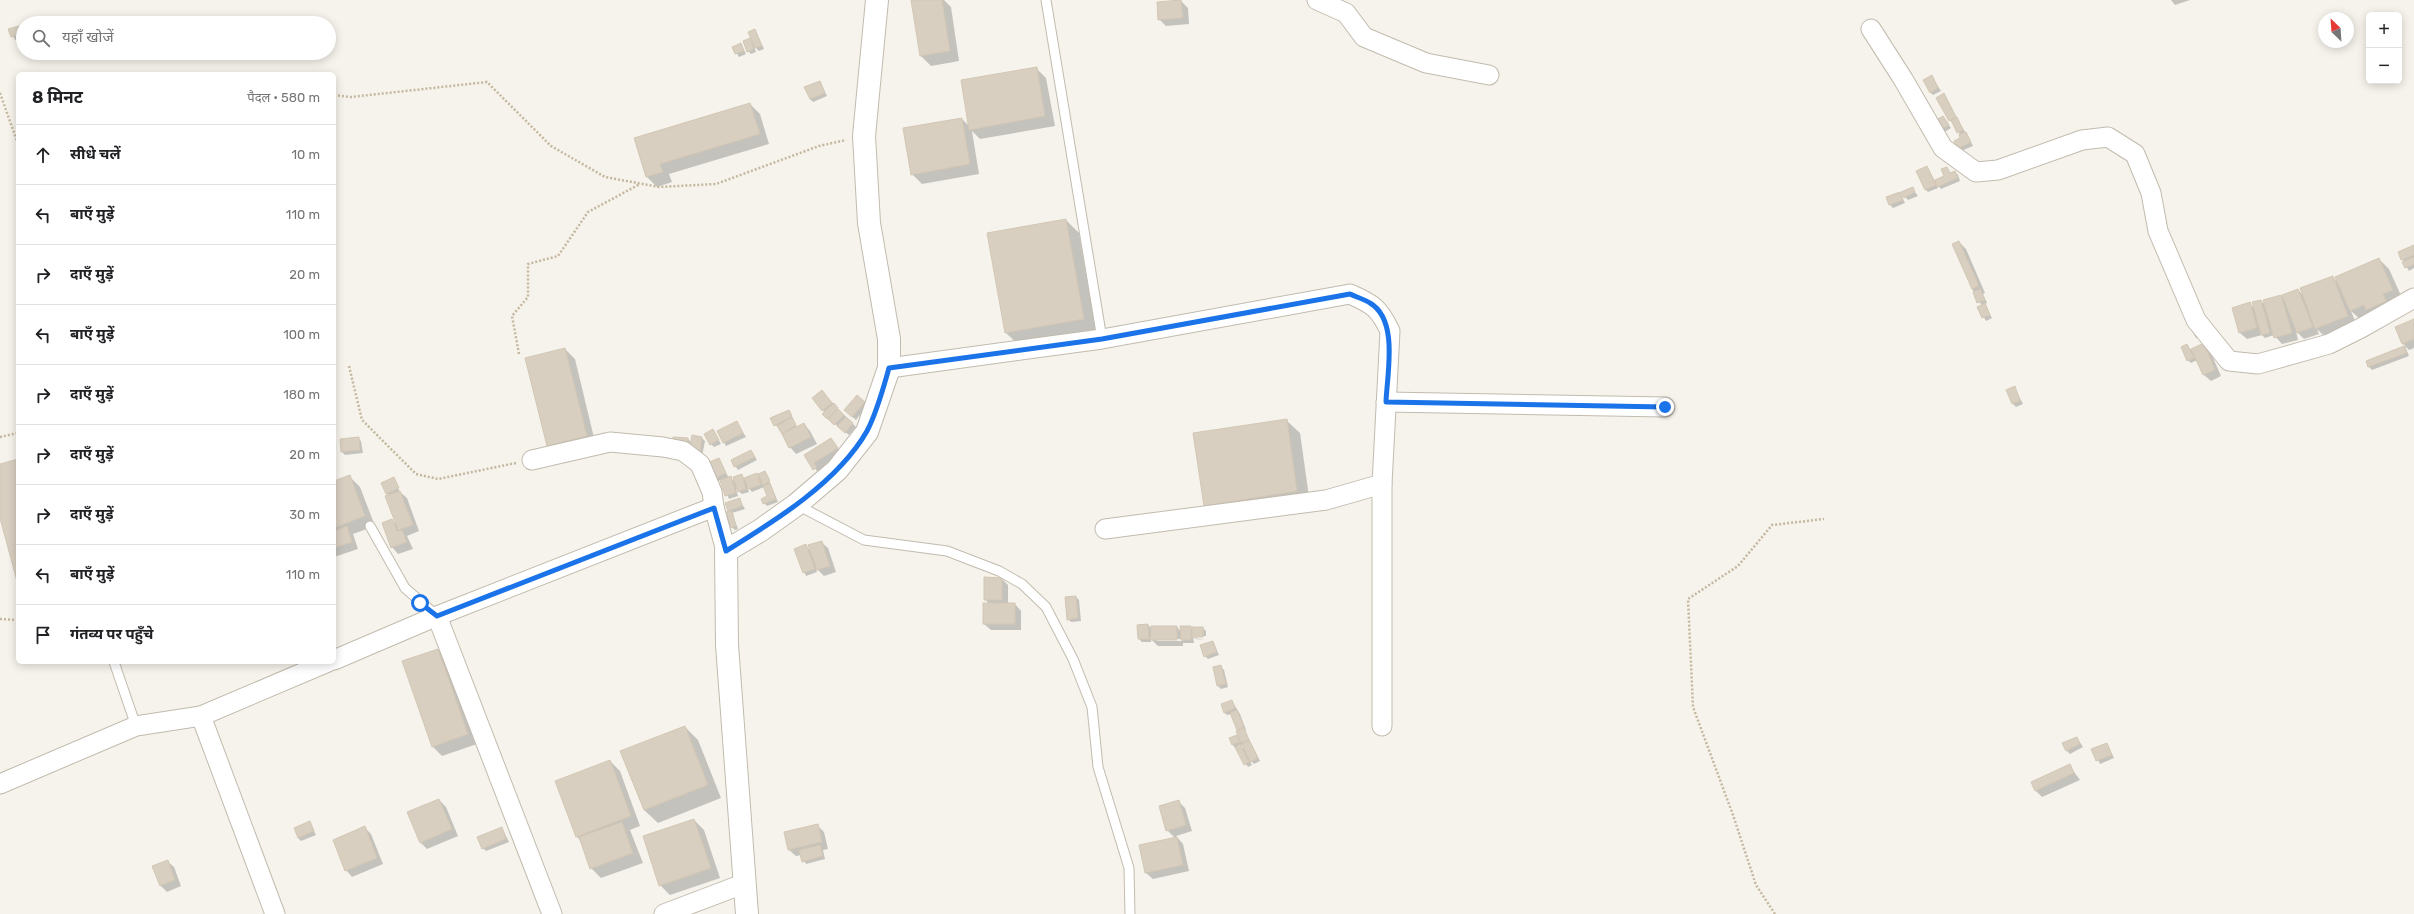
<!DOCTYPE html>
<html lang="hi">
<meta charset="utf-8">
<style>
:root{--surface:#fff;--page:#f6f6f6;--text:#202124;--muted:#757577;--line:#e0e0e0}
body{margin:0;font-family:Rubik,"Noto Sans Devanagari",sans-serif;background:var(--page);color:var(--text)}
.controls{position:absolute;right:12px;top:12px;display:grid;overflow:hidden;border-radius:6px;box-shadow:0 2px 10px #0003}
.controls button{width:36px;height:36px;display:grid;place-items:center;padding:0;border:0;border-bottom:1px solid var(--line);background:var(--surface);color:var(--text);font:20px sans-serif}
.compass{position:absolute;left:2318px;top:12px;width:36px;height:36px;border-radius:50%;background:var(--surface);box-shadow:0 2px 10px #0003;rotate:335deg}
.stop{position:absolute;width:12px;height:12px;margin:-9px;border:3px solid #1a73e8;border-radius:50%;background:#fff}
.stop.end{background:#1a73e8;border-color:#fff;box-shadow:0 1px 4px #0008}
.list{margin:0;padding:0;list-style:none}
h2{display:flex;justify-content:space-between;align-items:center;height:52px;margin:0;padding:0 16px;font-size:17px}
h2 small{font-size:13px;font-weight:400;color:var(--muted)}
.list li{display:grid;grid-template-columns:26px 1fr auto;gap:12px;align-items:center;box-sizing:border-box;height:60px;padding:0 16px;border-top:1px solid var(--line)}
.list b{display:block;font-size:15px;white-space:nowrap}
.list em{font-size:13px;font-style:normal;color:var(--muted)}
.icon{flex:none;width:22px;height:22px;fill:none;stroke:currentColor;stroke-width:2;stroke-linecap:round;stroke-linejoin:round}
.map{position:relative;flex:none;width:2414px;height:914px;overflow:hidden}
.search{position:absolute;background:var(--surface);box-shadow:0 2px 10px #0003;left:16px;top:16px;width:320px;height:44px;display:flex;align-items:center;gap:10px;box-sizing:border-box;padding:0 14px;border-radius:22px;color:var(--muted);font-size:15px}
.panel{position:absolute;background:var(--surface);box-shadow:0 2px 10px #0003;left:16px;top:72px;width:320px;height:592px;border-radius:6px}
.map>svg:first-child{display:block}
</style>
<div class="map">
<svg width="2414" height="914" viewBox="0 0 2414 914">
<rect width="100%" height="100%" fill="#f6f3ec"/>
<g fill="#0003" fill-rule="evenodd">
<polygon points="920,0 944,0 951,7 959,61 931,66 921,56"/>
<polygon points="2171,0 2190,0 2175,5"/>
<polygon points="1181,1 1188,8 1189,24 1166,26 1159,19"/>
<polygon points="23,27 23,37 15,40 10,30"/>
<polygon points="755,30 764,49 759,51 754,46 756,52 751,54 748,51 750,40 754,44"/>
<polygon points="741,44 746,54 739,57 733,47"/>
<polygon points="1036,68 1046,78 1055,126 980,139 972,131 979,174 922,184 912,174 962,119 970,127"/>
<polygon points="1932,77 1941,91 1933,95 1930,92"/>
<polygon points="820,82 827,96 813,102 810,99"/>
<polygon points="1944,95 1973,146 1961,151 1958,148 1961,135 1950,120"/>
<polygon points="750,104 760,114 769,144 669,174 672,182 657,187 647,177 636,138"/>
<polygon points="1943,117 1951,128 1943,133"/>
<polygon points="1927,167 1935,181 1945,176 1947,168 1951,174 1955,172 1958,175 1960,181 1941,189 1937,184 1938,188 1928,192 1925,189"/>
<polygon points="1912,188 1918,196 1908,200 1905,197"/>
<polygon points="1900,193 1905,203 1893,208 1890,205"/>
<polygon points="1066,220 1079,233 1096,332 1020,346 1006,333"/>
<polygon points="1959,242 1966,249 1985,293 1983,294 1987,303 1984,304 1992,318 1986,321 1978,307 1982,306 1972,289"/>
<polygon points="2414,247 2414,268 2409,271 2399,253"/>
<polygon points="2379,259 2389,269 2403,300 2361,320 2351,311 2357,326 2326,338 2317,329 2319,334 2304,339 2296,331 2298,340 2282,344 2274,335 2265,338 2262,335 2247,339 2240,333 2233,308 2250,304 2254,308 2261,301 2266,306 2281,296 2285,300 2298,290 2304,296 2332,277 2339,284"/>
<polygon points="2414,320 2414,348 2409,350 2403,344"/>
<polygon points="2196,329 2200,337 2196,338 2192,331"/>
<polygon points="2187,345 2191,350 2203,345 2210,351 2221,376 2211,381 2204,375 2197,360 2191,363 2188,360"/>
<polygon points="2405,346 2409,356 2372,370 2369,367 2367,361"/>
<polygon points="565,349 575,359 596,446 558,456 548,446"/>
<polygon points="2014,387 2023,404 2016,407 2013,404"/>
<polygon points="824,394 856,427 849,435 827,418 823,410"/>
<polygon points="857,396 868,405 856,420 848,413"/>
<polygon points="788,411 797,427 804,424 810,431 817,444 796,454 790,447 779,427 775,425"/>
<polygon points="1286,420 1300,433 1310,504 1218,518 1205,505"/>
<polygon points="737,423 746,437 726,446 718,432"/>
<polygon points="713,430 721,444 714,447 711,444"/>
<polygon points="358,438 361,441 363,453 345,455 342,452"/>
<polygon points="674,438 688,439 692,443 702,438 705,441 702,456"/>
<polygon points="831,439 843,455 820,469 823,474 820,475 805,455"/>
<polygon points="751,451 757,460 738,470 732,461"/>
<polygon points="718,459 729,478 736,482 742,476 745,479 756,474 761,479 765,472 778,502 767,506 764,503 768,497 764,487 752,492 747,486 749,492 742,494 736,489 738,496 729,499 721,480 718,481 715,478"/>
<polygon points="350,477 360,487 375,526 353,534 358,549 334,557 334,482"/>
<polygon points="393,478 400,492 407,498 419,531 407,536 413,549 398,554 392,547 392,520 397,526 387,493"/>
<polygon points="739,499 745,509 732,513 738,529 735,530 732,527 729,510"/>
<polygon points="821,542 828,548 836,572 824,576 816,568 817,572 806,576 795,550 805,546 811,551"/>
<polygon points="1002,579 1008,585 1008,604 1015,604 1021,611 1021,630 991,630 984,624 989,604 985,599"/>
<polygon points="1076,597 1079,600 1081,621 1071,622 1068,619"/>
<path d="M 1148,625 L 1152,629 L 1177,627 L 1181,632 L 1190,627 L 1193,630 L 1203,628 L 1206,631 L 1206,636 L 1195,636 L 1195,638 L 1205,640 L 1196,639 L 1193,637 L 1194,643 L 1183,643 L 1183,646 L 1158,646 L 1151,639 L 1151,642 L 1142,642 L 1139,639 ZM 1157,638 L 1182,639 L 1182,641 L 1157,641 Z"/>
<polygon points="1213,642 1219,655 1208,659 1205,656"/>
<polygon points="438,650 448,660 477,744 442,756 432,746"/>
<polygon points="1221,667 1224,670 1228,687 1221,689 1218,686"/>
<path d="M 1232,701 L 1240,714 L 1246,730 L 1245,731 L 1260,761 L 1254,764 L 1249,759 L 1252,765 L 1248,767 L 1233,745 L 1237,736 L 1241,741 L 1239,731 L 1231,714 L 1227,715 L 1224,712 ZM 1243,744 L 1246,751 L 1241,746 Z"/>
<polygon points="685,727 698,740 721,798 658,823 644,810 622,752"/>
<polygon points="2077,738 2083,747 2070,754 2067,751"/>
<polygon points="2107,744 2114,758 2100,764 2093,749"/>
<polygon points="610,761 620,771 640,826 630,830 643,863 601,878 591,868 581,841 577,837"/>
<polygon points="2069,765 2080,780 2042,797 2036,791"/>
<polygon points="439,800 446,807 458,836 427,849 420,842"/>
<polygon points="1178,801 1185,808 1192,831 1176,836 1183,844 1189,871 1153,879 1146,873 1140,846 1175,838 1167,830"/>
<polygon points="694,820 704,830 720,878 670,895 660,885"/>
<polygon points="310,823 316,835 301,841 298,838"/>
<polygon points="818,826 824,832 828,849 823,850 825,859 806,864 801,855 796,856 789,850"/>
<polygon points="365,828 371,834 383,864 352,877 346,870"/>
<polygon points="502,828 509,842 486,851 483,848"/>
<polygon points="167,861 174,867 181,886 167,892 160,885"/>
</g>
<g fill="#d8cfc1" stroke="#d3c7b4">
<polygon points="911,0 942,0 950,51 920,56"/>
<polygon points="1181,0 1183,18 1158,20 1157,2"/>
<polygon points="19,26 22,34 11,37 8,29"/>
<polygon points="755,29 762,46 755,48 748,32"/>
<polygon points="750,38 754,49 747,52 743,41"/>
<polygon points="741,43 744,51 735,54 732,47"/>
<polygon points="1037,67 1045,116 969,130 961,80"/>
<polygon points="1932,75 1938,88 1930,93 1923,80"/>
<polygon points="820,81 825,93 810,99 804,87"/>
<polygon points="1944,93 1956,117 1949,121 1936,98"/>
<polygon points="750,103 760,134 660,164 663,172 646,177 634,138"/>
<polygon points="1943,116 1949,125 1939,131 1933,122"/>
<polygon points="1957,117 1963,130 1957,133 1951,120"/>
<polygon points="962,118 970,164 911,175 903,128"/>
<polygon points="1966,132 1971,142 1957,149 1954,141 1960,138 1959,134"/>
<polygon points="1927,166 1936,185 1925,190 1916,171"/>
<polygon points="1947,167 1950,173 1955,171 1958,178 1937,187 1935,180 1944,176 1941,169"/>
<polygon points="1913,187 1915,192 1904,198 1901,192"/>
<polygon points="1900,192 1903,200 1889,205 1886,197"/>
<polygon points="1066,219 1084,319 1005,333 987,233"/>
<polygon points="1959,241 1979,286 1972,289 1952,244"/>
<polygon points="2414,245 2414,255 2401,260 2398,252"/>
<polygon points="2414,257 2414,264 2405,268 2402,262"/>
<polygon points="2379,258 2393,290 2383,294 2386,301 2366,310 2364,305 2350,311 2335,277"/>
<polygon points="2333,276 2348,316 2315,329 2300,288"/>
<polygon points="1980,289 1985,300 1977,303 1973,292"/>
<polygon points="2298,289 2313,327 2297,333 2282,295"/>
<polygon points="2281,295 2292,333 2274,338 2263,300"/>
<polygon points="2261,300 2270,333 2261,335 2252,302"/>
<polygon points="2250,302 2257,328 2239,333 2232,308"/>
<polygon points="1985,303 1990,315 1982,318 1977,307"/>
<polygon points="2414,319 2414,339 2402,344 2395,327"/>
<polygon points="2204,343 2215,370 2203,375 2191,349"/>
<polygon points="2187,344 2194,358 2187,361 2181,347"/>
<polygon points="2404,346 2407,353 2368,367 2366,361"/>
<polygon points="565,348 587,436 547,446 525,358"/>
<polygon points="2015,386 2020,401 2012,404 2006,390"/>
<polygon points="822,390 832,403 822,411 812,398"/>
<polygon points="857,395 865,402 852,417 844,410"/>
<polygon points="834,403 838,408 827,419 822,414"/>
<polygon points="838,409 844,415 834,425 828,419"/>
<polygon points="789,410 792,416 774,426 770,418"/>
<polygon points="792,417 796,425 782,434 777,426"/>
<polygon points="846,417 853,423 845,433 837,426"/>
<polygon points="1287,419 1297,491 1204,506 1193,433"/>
<polygon points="737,421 743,433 723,443 717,431"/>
<polygon points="804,423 811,437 789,448 782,434"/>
<polygon points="713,429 719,440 710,445 704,434"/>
<polygon points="692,435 702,437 700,454 689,453"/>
<polygon points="359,437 360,450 341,452 340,439"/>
<polygon points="673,437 688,438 688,448 673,447"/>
<polygon points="831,438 838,448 814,463 817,467 813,470 804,455"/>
<polygon points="751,450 755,457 734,467 731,460"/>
<polygon points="719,458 726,473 714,479 707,463"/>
<polygon points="18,459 18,585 0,518 0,464"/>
<polygon points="765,471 770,481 763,485 758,474"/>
<polygon points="757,473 761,485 748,489 744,478"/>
<polygon points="742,474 746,489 738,492 733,477"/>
<polygon points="350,475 365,516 334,528 334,481"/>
<polygon points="731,476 736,493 725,496 720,480"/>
<polygon points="394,477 399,488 386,494 381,483"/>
<polygon points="770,483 776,499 763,504 761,499 767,496 763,486"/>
<polygon points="400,491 413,525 398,530 385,496"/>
<polygon points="740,498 742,506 728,511 725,503"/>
<polygon points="732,511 736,526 731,528 726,512"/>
<polygon points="392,519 397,531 402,530 407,542 391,548 382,523"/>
<polygon points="347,526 352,542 334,548 334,531"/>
<polygon points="822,541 830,566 817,570 808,545"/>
<polygon points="806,544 815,569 803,573 794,549"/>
<polygon points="984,577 1002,578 1002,600 984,600"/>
<polygon points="1076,596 1078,618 1067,620 1065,597"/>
<rect x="983" y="603" width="32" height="21"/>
<polygon points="1148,624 1149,639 1138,639 1137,625"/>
<polygon points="1151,626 1177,626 1177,640 1150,640"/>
<polygon points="1180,626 1191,626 1191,640 1181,640"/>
<rect x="1192" y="627" width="11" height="10"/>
<polygon points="1213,641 1217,652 1204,657 1200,645"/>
<polygon points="438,649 468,734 432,747 402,661"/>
<polygon points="1221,665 1226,684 1217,686 1213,667"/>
<polygon points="1232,700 1235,708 1224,713 1221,704"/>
<polygon points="1237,710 1244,727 1237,730 1230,713"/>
<polygon points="685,726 708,785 644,810 620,751"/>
<polygon points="1244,728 1249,740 1241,743 1236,731"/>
<polygon points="1237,735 1240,742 1232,745 1229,738"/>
<polygon points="2077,737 2080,744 2066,751 2062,743"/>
<polygon points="1249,740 1258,758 1250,762 1242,744"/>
<polygon points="2107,743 2112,755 2096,761 2091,749"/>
<polygon points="1240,744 1249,762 1244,765 1235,747"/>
<polygon points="610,760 631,816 576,837 555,781"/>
<polygon points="2070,764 2074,773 2035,791 2031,782"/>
<polygon points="439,799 452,829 420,843 407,812"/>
<polygon points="1179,800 1186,825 1166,831 1159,806"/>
<polygon points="694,819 711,868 659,886 643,836"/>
<polygon points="310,821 314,831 298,838 294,828"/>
<polygon points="622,822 633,853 590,869 579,837"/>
<polygon points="818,824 822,842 788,850 784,832"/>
<polygon points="365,826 377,858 345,871 333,840"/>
<polygon points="502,827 506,839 482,849 477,837"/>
<polygon points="1177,837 1183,865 1145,873 1139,845"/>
<polygon points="820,845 823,856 802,862 799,850"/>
<polygon points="168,860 175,880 160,886 152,866"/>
</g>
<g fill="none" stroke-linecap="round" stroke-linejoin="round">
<g stroke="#c2bbae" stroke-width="11">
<g id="service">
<polyline points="1046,0 1102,339"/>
<polyline points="797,505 864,540 947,551 999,571 1022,584 1046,607 1073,659 1092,707 1098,767 1129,868 1130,914"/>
<polyline points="370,526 405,588 437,616"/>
<polyline points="114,662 136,726"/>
</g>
</g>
<g stroke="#c2bbae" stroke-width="21">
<g id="minor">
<polyline points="1317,0 1346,13 1364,37 1426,63 1489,75"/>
<polyline points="1871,29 1903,79 1943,148 1976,172 1998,170 2082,140 2108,137 2135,154 2151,193 2158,231 2196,320 2229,361 2258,364 2329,344 2361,328 2414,298"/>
<path d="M 889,368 L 1102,339 L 1350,294 C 1373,304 1379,308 1390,331 L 1382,484 L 1326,500 L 1105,529"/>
<polyline points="1386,402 1665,407"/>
<polyline points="714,507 726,551"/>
<polyline points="437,616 552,914"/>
<polyline points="334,660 437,616 714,507 712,492 700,464 683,451 663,447 610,442 532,460"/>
<polyline points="201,716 275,914"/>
<polyline points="1382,726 1382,484"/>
<polyline points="0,784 136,726 201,716 328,662"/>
<polyline points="664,914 743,884"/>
</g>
</g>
<g stroke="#c2bbae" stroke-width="24">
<polyline id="tertiary" points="747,914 727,645 726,551 761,530 796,505 837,470 867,432 889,368 889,339 869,223 864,136 877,0"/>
</g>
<g stroke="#c4b79f" stroke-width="2.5" stroke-dasharray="2 2" stroke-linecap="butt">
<polyline points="0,93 18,144"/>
<polyline points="334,95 351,97 487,82 551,146 605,177 659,187 716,184 819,146 846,140"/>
<polyline points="519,354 512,316 528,297 528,264 558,256 588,212 640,184"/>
<polyline points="349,366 362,420 416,474 438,479 516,463"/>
<polyline points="0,437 18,433"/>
<polyline points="0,619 18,620"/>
<polyline points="1775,914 1756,885 1733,815 1693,707 1688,599 1738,566 1772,525 1824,519"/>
</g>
<use href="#service" stroke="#fff" stroke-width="9"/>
<use href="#minor" stroke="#fff" stroke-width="19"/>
<use href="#tertiary" stroke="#fff" stroke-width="22"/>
</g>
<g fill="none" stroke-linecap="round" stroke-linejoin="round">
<path stroke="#1a73e8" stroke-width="5" d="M 420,603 L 437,616 L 714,508 L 726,551 C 775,521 838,482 867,431 C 877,412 883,389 889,368 L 1102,339 L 1350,294 C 1356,297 1364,299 1370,303 C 1399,320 1387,374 1386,402 L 1665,407"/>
</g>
</svg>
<div class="controls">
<button>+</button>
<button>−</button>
</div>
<svg class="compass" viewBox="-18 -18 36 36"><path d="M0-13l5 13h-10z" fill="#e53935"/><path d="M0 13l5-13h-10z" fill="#757577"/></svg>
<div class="stop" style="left:420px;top:603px"></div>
<div class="stop end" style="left:1665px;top:407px"></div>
<div class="search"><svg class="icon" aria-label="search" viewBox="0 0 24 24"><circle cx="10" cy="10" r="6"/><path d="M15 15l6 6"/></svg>यहाँ खोजें</div>
<section class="panel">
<h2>8 मिनट<small>पैदल · 580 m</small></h2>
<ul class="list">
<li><svg class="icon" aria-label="ahead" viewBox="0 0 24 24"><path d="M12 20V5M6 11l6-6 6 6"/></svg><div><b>सीधे चलें</b></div><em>10 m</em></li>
<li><svg class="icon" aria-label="left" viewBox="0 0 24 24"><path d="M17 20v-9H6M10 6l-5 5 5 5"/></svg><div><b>बाएँ मुड़ें</b></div><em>110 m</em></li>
<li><svg class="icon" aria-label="right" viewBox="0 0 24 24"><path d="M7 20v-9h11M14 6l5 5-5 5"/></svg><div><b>दाएँ मुड़ें</b></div><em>20 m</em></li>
<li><svg class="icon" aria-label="left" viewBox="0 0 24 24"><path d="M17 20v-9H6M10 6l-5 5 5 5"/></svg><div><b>बाएँ मुड़ें</b></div><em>100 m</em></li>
<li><svg class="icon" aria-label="right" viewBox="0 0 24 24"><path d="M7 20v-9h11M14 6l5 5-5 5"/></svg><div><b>दाएँ मुड़ें</b></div><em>180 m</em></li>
<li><svg class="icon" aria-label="right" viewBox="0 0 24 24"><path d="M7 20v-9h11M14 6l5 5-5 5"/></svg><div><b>दाएँ मुड़ें</b></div><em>20 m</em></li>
<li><svg class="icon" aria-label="right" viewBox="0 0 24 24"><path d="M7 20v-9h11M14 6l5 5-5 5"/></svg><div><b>दाएँ मुड़ें</b></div><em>30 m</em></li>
<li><svg class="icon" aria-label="left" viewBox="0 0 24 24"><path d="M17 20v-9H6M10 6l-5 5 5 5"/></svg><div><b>बाएँ मुड़ें</b></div><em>110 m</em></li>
<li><svg class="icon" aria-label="arrive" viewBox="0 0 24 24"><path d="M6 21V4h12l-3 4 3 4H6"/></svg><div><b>गंतव्य पर पहुँचे</b></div></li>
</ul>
</section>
</div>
